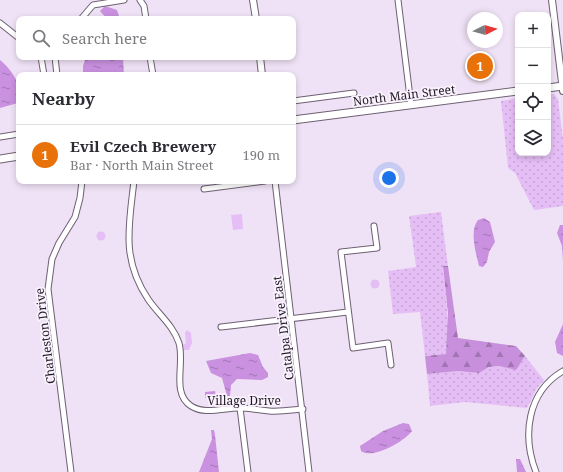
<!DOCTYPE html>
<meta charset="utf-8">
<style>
:root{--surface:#fff;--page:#f2f2f3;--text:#2b2b33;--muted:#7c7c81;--line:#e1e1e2;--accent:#1f6b6b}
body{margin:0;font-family:"Noto Serif",serif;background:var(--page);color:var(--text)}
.controls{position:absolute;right:12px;top:12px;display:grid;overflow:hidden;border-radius:8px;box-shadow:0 2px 6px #0003}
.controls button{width:36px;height:36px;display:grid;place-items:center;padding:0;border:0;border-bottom:1px solid var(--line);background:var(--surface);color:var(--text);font:20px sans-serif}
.compass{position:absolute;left:467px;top:12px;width:36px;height:36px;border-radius:50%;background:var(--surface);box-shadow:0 2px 6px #0003;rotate:84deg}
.you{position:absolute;left:389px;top:178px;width:14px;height:14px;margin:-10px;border:3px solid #fff;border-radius:50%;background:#1a73e8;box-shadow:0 0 0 6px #1a73e833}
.badge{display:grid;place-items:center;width:26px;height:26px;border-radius:50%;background:var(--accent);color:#fff;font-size:13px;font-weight:700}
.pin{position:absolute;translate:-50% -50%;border:2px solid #fff;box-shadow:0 1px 4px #0006}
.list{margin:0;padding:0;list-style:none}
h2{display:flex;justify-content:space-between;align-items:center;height:52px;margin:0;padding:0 16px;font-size:17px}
h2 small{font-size:13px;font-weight:400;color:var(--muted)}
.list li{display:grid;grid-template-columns:26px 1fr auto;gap:12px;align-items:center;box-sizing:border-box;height:60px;padding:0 16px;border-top:1px solid var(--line)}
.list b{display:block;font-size:15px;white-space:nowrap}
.list p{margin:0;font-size:13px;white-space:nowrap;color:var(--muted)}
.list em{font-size:13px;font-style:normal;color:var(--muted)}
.icon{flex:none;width:22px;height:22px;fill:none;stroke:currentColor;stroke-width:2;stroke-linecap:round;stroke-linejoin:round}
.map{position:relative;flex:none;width:563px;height:472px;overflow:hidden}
.search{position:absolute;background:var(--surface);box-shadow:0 2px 6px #0003;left:16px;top:16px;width:280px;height:44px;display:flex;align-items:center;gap:10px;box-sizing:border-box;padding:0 14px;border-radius:8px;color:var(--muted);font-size:15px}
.panel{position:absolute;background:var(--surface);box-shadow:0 2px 6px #0003;left:16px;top:72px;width:280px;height:112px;border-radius:8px}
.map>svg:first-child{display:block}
</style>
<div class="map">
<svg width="563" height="472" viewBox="0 0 563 472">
<defs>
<pattern id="grass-dots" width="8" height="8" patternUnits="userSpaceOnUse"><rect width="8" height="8" fill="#e5bef5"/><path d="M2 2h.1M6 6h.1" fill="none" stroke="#c4a3d2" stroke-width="1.8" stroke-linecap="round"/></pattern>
<pattern id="forest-firs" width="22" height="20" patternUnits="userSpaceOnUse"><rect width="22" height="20" fill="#c78fdc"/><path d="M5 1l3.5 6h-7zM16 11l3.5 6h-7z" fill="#a174b2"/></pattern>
<pattern id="water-ripples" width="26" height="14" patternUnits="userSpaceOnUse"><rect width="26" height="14" fill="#c991df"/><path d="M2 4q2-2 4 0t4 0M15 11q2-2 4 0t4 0" fill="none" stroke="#a376b4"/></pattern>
</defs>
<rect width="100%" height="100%" fill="#f0e2f6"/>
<g fill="url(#grass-dots)">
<polygon points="548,94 554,94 558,99 563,139 563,206 534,210 515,173 508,168 501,101 518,98 518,153 548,153"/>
<path d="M 441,212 L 448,266 L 443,267 C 446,296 450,324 446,354 L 425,356 L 420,312 L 393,314 L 388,271 L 416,267 L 409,216 Z"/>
<polygon points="525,356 544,380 537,388 527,408 465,402 430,406 427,374 458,371 479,373 489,367 499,366 516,369"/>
</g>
<polygon fill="url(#forest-firs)" points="443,266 448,266 458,338 516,346 525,356 516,370 499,366 489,367 479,373 458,371 427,374 425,356 446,354 448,313"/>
<g fill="#e5bef5">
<polygon points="242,214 243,229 233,230 231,215"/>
<circle cx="101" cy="236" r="4.5"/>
<circle cx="375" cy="284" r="4.5"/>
<polygon points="187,330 191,333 192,343 189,350 184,350 183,345 186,343 185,333"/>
</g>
<g fill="url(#water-ripples)">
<polygon points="105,6 117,10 120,19 107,19 100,11"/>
<polygon points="86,57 123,57 124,75 83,75 83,66"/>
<path d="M 0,60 C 13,71 23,86 18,103 L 0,108 Z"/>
<path d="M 484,218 L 490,222 L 495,242 L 489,252 L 487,262 L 483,267 L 479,266 C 476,253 469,231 478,220 Z"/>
<polygon points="560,225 563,225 563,261 562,246 557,233"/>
<polygon points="563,324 563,356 557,353 555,342"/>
<polygon points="250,353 258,355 263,367 268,373 268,377 262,380 237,379 231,385 230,396 227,396 222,378 211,373 206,361"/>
<polygon points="215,391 216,397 205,398 205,392"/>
<path d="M 403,423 L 409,424 L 412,431 C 405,441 372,460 361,451 L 360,446 L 383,431 Z"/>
<polygon points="211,430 214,430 215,435 219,472 199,472 212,439"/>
<polygon points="516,459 520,459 526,472 517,472"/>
</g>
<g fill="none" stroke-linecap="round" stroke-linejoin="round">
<g stroke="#6e6173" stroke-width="7">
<g id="minor">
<polyline points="140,0 144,6 146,19"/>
<polyline points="398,0 411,105"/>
<polyline points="81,19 93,5 124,0"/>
<polyline points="0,23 19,38"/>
<polyline points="41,57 44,75"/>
<polyline points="55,57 57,75"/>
<polyline points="150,57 153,75"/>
<polyline points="293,101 354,93"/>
<polyline points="0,137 19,134"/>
<path d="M 134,181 C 129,225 121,259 148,299 C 158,314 173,325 179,343 C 185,364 171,393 191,406 C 205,415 223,408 239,408 C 249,408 259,410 269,411 C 280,412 292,410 303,409"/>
<polyline points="275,181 309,472"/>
<polyline points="204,189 265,181"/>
<polyline points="374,226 377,248 341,252 353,348 388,343 391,365"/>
<polyline points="221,327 348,312"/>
<polyline points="240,408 248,472"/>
<polyline points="71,472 48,289 52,259 59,243 75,217 80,198 82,181"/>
<path d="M 536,472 C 522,436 527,392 563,371"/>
</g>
</g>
<g stroke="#6e6173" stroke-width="8">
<g id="tertiary">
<polyline points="253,0 256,19"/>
<polyline points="552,0 563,91"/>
<polyline points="260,57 262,75"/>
</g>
</g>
<g stroke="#6e6173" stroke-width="9">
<g id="secondary">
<polyline points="548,88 563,86"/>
<polyline points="293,120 518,91"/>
<polyline points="0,159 19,156"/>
</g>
</g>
<use href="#minor" stroke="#fff" stroke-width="5"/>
<use href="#tertiary" stroke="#fff" stroke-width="6"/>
<use href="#secondary" stroke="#fff" stroke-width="7"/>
</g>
<g text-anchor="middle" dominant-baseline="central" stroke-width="3.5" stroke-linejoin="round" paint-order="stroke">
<g font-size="12" fill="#1f1a22" stroke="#faf2fe">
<text transform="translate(404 95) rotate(-7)">North Main Street</text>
<text transform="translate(283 328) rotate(-97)">Catalpa Drive East</text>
<text transform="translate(45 336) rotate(-97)">Charleston Drive</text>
<text x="244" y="400">Village Drive</text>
</g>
</g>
</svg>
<div class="controls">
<button>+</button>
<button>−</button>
<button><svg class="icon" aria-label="locate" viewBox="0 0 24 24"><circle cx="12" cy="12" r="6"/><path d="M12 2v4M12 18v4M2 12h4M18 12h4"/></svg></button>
<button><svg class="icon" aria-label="layers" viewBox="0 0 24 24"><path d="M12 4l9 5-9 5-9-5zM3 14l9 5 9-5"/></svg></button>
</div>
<svg class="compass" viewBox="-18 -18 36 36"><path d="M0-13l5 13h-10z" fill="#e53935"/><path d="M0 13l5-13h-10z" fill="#7c7c81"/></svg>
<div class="you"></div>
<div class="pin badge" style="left:480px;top:66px;background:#e8710a">1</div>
<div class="search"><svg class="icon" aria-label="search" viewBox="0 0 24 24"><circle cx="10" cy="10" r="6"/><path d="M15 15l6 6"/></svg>Search here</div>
<section class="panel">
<h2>Nearby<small></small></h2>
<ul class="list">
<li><span class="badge" style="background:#e8710a">1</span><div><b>Evil Czech Brewery</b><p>Bar · North Main Street</p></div><em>190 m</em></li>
</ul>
</section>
</div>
